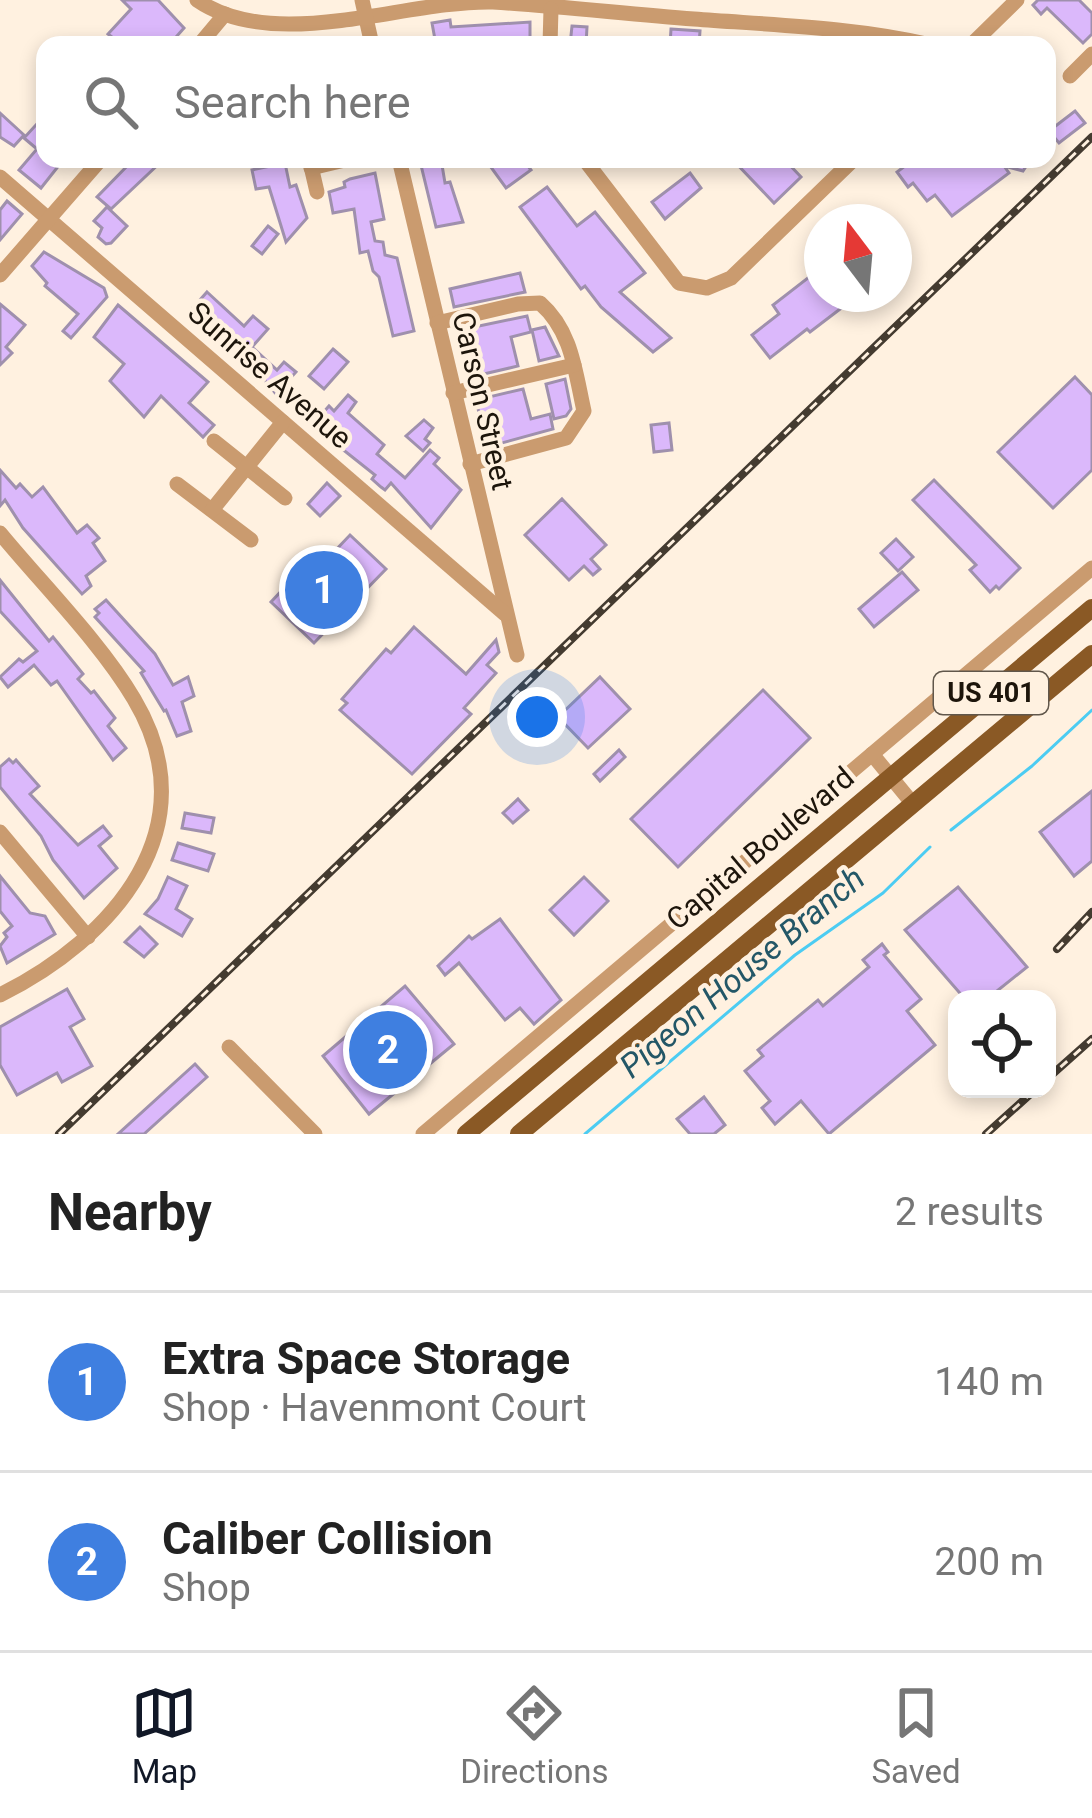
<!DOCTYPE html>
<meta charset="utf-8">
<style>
:root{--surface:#fff;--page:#f6f6f6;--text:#222;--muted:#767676;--line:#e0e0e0;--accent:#111827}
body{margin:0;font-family:Roboto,sans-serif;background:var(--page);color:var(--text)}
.controls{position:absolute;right:36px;bottom:36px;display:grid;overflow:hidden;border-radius:24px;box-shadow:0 6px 18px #0003}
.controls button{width:108px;height:108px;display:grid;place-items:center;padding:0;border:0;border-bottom:3px solid var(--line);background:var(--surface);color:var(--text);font:60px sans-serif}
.compass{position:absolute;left:804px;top:204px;width:108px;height:108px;border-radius:50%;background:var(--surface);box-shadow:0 6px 18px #0003;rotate:344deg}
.you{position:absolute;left:537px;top:717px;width:42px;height:42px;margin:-30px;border:9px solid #fff;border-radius:50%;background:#1a73e8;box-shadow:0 0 0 18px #1a73e833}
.badge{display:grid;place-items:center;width:78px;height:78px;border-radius:50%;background:var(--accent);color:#fff;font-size:39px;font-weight:700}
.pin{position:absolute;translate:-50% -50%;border:6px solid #fff;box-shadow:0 3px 12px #0006}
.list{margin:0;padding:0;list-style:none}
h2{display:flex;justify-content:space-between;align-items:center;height:156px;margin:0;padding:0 48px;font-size:51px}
h2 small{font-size:39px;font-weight:400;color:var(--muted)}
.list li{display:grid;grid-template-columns:78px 1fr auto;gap:36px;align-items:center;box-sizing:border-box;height:180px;padding:0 48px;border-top:3px solid var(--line)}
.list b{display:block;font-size:45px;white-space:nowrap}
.list p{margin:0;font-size:39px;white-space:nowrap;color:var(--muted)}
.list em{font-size:39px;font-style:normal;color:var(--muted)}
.icon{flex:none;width:66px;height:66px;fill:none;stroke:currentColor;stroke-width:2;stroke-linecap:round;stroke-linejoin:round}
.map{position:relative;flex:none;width:1092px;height:1134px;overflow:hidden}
.search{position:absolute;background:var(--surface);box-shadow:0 6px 18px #0003;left:36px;right:36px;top:36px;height:132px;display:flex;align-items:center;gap:30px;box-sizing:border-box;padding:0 42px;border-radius:24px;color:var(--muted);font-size:45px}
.sheet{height:516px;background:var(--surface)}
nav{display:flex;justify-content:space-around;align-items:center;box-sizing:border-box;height:168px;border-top:3px solid var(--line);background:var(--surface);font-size:33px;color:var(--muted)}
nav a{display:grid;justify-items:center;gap:6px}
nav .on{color:var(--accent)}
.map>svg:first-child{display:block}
</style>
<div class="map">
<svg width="1092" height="1134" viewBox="0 0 1092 1134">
<rect width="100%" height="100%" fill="#fff1e0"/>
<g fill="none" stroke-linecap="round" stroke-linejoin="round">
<g stroke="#4cccf2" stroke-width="3">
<polyline points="951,830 1032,766 1092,710"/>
<polyline points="585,1134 795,955 883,893 930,847"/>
</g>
</g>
<g fill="#dbb8fb" stroke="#9f90ad" stroke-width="3">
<polygon points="122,0 158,0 184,28 169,45 122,45 108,34 131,9"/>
<polygon points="1038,0 1079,0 1092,13 1092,34 1083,43 1047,8 1041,14 1033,5"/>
<polygon points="450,20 451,27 530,22 530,45 436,45 432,23"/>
<polygon points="572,26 587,27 586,45 570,45"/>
<polygon points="671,29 700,31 699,45 670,45"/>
<polygon points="1075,111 1085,123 1059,143 1049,131"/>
<polygon points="0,113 24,135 14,146 0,137"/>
<polygon points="45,115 45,159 64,159 41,188 19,170 37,149 24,138"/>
<polygon points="134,159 164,159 111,209 97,197"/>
<polygon points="441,159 445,183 450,182 463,222 436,227 420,161"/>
<polygon points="485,159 523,159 531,170 506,188"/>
<polygon points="732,159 784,159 801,177 774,203"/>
<polygon points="914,159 1022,160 1027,165 1023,171 1004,166 1009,173 952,216 935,195 927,201 913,183 908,187 897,172"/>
<polygon points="285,163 290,187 296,185 307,218 286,242 269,187 256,189 252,170"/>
<polygon points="375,173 384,219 371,222 375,241 383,242 385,255 397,258 414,331 393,336 379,277 373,271 368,251 360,253 354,209 333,213 329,192 345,187 344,182 350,179"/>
<polygon points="690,173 701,188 665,219 652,202"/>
<polygon points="547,187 577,226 595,212 645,273 620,292 671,338 653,352 601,307 585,286 581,289 520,207"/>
<polygon points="7,201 22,214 0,240 0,210"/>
<polygon points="107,207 127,226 111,243 106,244 98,237 102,228 94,221"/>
<polygon points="268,226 278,234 262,254 252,246"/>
<polygon points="44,252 104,288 107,297 71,338 63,331 78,314 45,286 47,283 32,266"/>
<polygon points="822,267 822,294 853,294 841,303 844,306 810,332 807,329 770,358 752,335 779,314 773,305"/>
<polygon points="520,273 525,292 454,307 450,289"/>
<polygon points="207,292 244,326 253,316 268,329 252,347 277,370 284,362 296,372 276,394 252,365 192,309"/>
<polygon points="0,304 25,325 6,347 12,353 0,365"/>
<polygon points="118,305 208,382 189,403 214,425 203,437 161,396 144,417 110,381 124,364 94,337"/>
<polygon points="527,316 531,332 511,337 518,366 471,377 460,330"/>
<polygon points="545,327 559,356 539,361 532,330"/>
<polygon points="333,349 348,362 324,389 309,376"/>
<polygon points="1075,377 1092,395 1092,470 1053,508 998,452"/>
<polygon points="565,379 571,409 566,416 554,419 546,384"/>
<polygon points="523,389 531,419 550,414 553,429 487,447 476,400"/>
<polygon points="348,395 356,402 348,413 384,445 377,454 405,478 430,450 439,458 434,464 461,490 431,528 391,483 385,490 381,487 372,479 375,475 312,425 329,406 334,411"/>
<polygon points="424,420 433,428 425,439 430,443 423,451 406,436"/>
<polygon points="669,423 672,450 654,452 651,425"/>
<polygon points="0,470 16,488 20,484 32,497 43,487 77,533 87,525 99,538 93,543 105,561 86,576 91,586 82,594 23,528 5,500 0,506"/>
<polygon points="934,480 1020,568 999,589 996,586 990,592 970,570 976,565 913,500"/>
<polygon points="327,483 340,496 320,516 308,504"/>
<polygon points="562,499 606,545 591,559 600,569 593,575 584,566 569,580 525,535"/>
<polygon points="350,535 386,569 314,643 271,602 301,570 309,578"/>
<polygon points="896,539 913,557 898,571 881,553"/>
<polygon points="902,572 918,590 874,627 859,609"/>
<polygon points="0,580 49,641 53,637 83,674 78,679 91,693 94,691 115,718 108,726 126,748 113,760 57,681 51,685 34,665 8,687 0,677 19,659 23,662 37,651 0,611"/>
<polygon points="106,600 155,654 173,685 188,677 194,696 182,702 191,731 177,736 166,710 164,711 141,673 144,671 95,617 99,613 95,609"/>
<polygon points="414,627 466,674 496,640 499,652 487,665 496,673 464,708 471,714 412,774 340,710 347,703 342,699 386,649 391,653"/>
<polygon points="600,677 630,709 588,748 558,717"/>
<polygon points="763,690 810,738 678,867 631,819"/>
<polygon points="619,750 625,757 600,781 594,774"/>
<polygon points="9,759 13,763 16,760 39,786 30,794 78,845 103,826 111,836 99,846 117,868 84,898 53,860 41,836 0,787 0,767"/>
<polygon points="1092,791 1092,861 1074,876 1040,832"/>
<polygon points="518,799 528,810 513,823 503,813"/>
<polygon points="185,813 214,818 211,833 182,828"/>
<polygon points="178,843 214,854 208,871 172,860"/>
<polygon points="0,876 30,913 45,916 55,934 7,963 0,946 7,937 4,933 12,926 0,911"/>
<polygon points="168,877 187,886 176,909 192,919 182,936 145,914 158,899"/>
<polygon points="584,877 608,901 574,935 550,910"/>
<polygon points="958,887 1027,967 987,999 965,999 905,930"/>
<polygon points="500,919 561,1000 534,1024 520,1008 505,1020 459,963 445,975 438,966 469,936 472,939"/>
<polygon points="140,927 157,944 144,957 125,942"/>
<polygon points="882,944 888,952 884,955 921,999 907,1011 935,1045 829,1134 801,1101 775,1124 762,1108 770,1101 745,1071 763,1056 758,1050 818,1000 823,1006 869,967 863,960"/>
<polygon points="405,986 454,1044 369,1114 323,1056"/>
<polygon points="67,989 84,1019 70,1027 92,1066 62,1082 57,1073 17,1095 0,1065 0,1027"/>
<polygon points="195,1064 207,1077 144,1134 118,1134"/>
<polygon points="704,1097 725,1125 714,1134 690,1134 677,1119"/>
</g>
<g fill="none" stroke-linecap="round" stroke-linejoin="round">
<g stroke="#ca9b6f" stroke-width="15">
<path d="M 197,0 C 276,54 403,0 493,2 C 560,6 627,14 694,19 C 772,25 854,27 931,45"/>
<polyline points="362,0 372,45"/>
<polyline points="199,45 225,14"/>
<polyline points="550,45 551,9"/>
<polyline points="971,45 1017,0"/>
<polyline points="1070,76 1092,54"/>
<polyline points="399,159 517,655"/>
<polyline points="584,159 679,283 707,288 731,278 854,159"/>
<polyline points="310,162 317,192"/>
<polyline points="311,168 349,159"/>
<polyline points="0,177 505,614"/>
<polyline points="0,275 101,159"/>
<path d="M 437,323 L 518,304 L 540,303 C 572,331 575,371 584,411 L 566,438 L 470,464"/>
<polyline points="453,393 574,365"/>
<polyline points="214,441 285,498"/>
<polyline points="177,484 251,540"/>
<polyline points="212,510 283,422"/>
<path d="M 0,533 C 42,584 101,643 134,699 C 211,828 113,939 0,995"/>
<polyline points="872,754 913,804"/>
<polyline points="0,832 88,937"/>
<polyline points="229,1047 315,1134"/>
<polyline points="423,1134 1092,568"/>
</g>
<g stroke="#8a5925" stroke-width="18">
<polyline points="466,1134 1092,608"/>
<polyline points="519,1134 1092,654"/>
</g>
<g stroke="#443b30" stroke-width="8">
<g id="rail">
<polyline points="1057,949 1092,912"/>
<polyline points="1047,1079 1092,1039"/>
<polyline points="59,1134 1092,137"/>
<polyline points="986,1134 1036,1089"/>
</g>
</g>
<use href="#rail" stroke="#fff1e0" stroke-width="3" stroke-dasharray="9" stroke-linecap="butt"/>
</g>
<g text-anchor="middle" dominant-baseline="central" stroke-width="9" stroke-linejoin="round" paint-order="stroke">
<rect fill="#fff1e0" stroke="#61574b" stroke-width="3" x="934" y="672" width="114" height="42" rx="9"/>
<g font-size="27" font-weight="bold" fill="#1d150b">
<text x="991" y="693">US 401</text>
</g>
<g font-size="30" fill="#1d150b" stroke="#fff1e0">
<text transform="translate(270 375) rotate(41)">Sunrise Avenue</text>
<text transform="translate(483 401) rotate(77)">Carson Street</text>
<text transform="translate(760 848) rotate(-40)">Capital Boulevard</text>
</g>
<g font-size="33" font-style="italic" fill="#235767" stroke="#fff1e0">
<text transform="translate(742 972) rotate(-40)">Pigeon House Branch</text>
</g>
</g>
</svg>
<div class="controls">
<button><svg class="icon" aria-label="locate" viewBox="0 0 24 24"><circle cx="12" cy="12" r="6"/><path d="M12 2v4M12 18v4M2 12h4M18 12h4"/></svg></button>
</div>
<svg class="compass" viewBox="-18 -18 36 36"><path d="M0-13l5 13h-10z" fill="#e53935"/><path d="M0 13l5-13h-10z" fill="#767676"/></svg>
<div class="you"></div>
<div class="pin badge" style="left:324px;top:590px;background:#3f7fe0">1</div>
<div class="pin badge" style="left:388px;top:1050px;background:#3f7fe0">2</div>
<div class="search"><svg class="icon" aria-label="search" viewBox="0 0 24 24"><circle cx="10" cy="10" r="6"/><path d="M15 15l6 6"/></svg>Search here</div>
</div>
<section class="sheet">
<h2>Nearby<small>2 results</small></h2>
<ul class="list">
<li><span class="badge" style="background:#3f7fe0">1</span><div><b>Extra Space Storage</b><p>Shop · Havenmont Court</p></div><em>140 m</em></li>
<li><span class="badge" style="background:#3f7fe0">2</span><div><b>Caliber Collision</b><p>Shop</p></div><em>200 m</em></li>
</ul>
</section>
<nav>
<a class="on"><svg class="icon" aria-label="map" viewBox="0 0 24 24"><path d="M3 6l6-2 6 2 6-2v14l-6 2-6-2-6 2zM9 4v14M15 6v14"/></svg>Map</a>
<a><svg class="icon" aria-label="directions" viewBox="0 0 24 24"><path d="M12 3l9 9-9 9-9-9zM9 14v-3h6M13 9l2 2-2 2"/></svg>Directions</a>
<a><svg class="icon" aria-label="saved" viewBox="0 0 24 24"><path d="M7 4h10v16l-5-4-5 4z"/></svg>Saved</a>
</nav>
